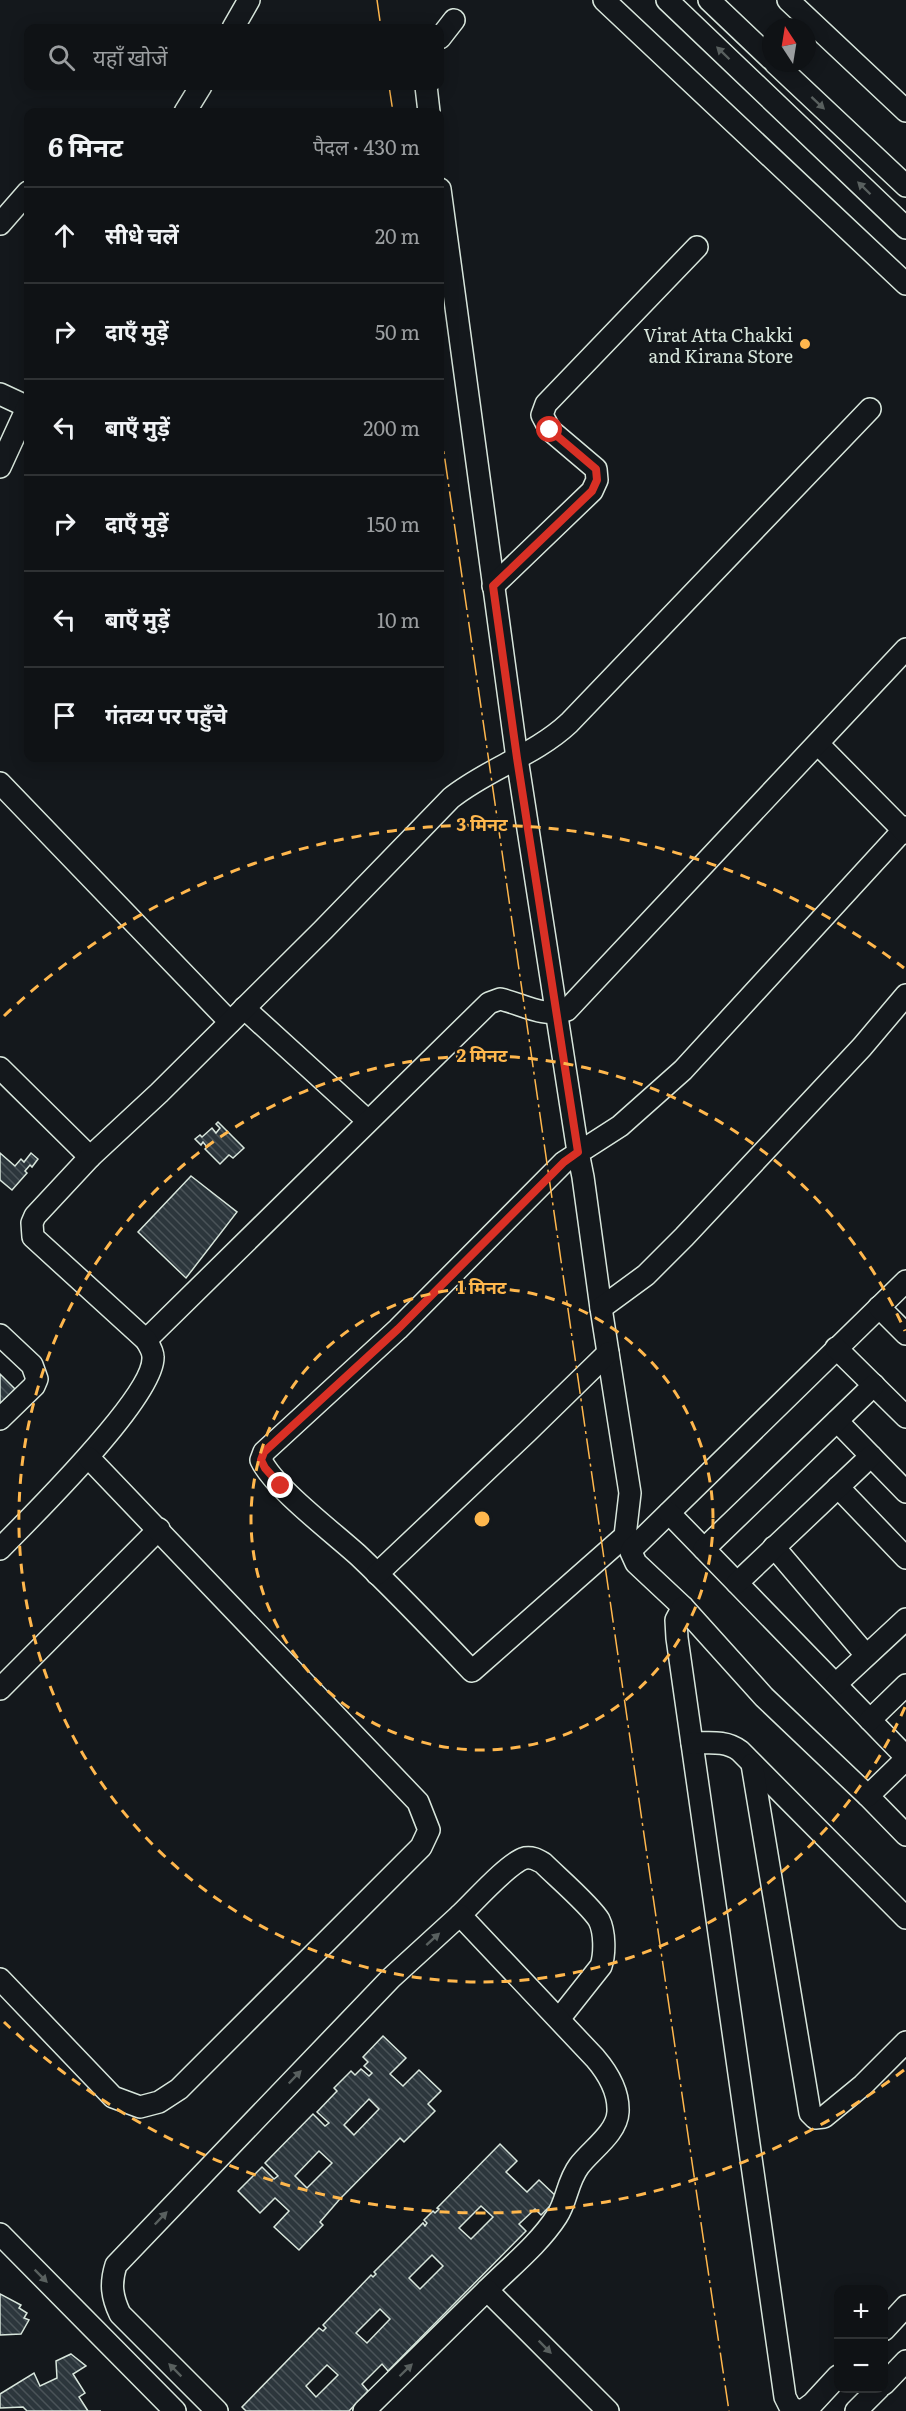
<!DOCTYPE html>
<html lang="hi">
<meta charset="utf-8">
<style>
:root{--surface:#0f1215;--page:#1d2022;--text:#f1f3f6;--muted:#9b9ea0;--line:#2f3234}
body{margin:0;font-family:Literata,"Noto Sans Devanagari",serif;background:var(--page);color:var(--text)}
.controls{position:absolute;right:18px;bottom:18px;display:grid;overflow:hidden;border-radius:12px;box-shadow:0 3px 15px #0003}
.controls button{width:54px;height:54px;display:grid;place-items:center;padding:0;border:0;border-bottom:2px solid var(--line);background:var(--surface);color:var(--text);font:30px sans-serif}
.compass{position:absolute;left:762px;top:18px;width:54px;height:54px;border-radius:50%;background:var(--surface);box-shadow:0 3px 15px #0003;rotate:348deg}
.stop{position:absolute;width:18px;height:18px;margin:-14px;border:4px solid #d93025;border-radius:50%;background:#fff}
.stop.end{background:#d93025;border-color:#fff;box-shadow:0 2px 6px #0008}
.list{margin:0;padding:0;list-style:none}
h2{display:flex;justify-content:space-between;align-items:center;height:78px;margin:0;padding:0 24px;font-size:26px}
h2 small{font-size:20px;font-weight:400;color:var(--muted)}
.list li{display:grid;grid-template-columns:39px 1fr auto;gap:18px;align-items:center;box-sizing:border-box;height:96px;padding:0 24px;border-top:2px solid var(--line)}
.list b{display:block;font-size:22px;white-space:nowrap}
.list em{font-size:20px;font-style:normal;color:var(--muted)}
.icon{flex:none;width:33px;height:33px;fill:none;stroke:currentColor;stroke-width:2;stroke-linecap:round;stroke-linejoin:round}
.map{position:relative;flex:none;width:906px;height:2411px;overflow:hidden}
.search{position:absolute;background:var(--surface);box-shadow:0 3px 15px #0003;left:24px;top:24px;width:420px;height:66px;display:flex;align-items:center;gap:15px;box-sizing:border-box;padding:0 21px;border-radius:12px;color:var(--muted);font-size:22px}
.panel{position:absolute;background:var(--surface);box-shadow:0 3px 15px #0003;left:24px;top:108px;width:420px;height:654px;border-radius:12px}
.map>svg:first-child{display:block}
</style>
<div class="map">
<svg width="906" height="2411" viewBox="0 0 906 2411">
<defs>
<pattern id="building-back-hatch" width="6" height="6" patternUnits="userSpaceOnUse" patternTransform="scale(1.5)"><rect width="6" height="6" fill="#2c363c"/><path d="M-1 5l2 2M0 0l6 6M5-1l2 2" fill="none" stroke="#4a5358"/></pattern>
</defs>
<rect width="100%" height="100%" fill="#14181c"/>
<g fill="url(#building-back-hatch)" stroke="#d8e6dc" stroke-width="1.5" fill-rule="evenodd">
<polygon points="218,1122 244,1148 233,1158 229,1155 220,1164 205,1149 207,1147 203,1142 201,1145 195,1139 200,1135 202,1137 212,1128 216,1133 220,1128 216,1124"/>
<polygon points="0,1153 15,1166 21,1159 24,1162 31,1153 38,1159 32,1167 30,1165 25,1171 27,1173 12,1190 0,1180"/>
<polygon points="191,1176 237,1212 186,1278 138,1232"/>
<polygon points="0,1374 19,1393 0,1412"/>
<path d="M 383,2036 L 406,2058 L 390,2074 L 403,2086 L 419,2070 L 441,2091 L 428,2104 L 435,2111 L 404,2142 L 400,2138 L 339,2200 L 320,2222 L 323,2225 L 299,2250 L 274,2227 L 289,2211 L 275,2198 L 260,2213 L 238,2191 L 262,2167 L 274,2179 L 278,2176 L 265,2163 L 313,2114 L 325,2126 L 329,2123 L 317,2112 L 337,2091 L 334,2088 L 351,2071 L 355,2075 L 361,2069 L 369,2076 L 372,2073 L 364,2066 L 368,2062 L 363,2057 ZM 369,2099 L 379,2109 L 354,2135 L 344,2125 ZM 319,2151 L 332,2163 L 307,2188 L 295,2176 Z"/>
<path d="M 500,2144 L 517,2161 L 506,2172 L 527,2192 L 539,2180 L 558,2198 L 541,2215 L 535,2209 L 519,2224 L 526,2231 L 388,2371 L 382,2364 L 362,2384 L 368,2391 L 349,2411 L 246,2411 L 242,2407 L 319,2328 L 323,2331 L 326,2328 L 323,2325 L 371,2275 L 373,2277 L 376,2274 L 374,2272 L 423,2223 L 425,2226 L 427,2223 L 424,2220 L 433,2211 L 435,2213 L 439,2209 L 437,2208 ZM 481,2206 L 493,2217 L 471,2239 L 459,2228 ZM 432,2255 L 443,2266 L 420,2289 L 409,2278 ZM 380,2309 L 390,2319 L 367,2343 L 356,2333 ZM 327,2365 L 338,2375 L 316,2397 L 306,2386 Z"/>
<polygon points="0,2294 21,2305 19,2308 27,2313 24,2318 29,2320 21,2334 0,2335"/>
<polygon points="71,2354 86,2366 73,2374 85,2393 79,2397 88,2411 101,2411 27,2411 23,2407 0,2408 0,2394 34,2373 40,2386 57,2378 56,2361"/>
</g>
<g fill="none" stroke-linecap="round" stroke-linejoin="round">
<g stroke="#d8e6dc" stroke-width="24">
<g id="minor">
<polyline points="604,0 906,284"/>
<polyline points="667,0 906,228"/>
<polyline points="709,0 771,59"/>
<polyline points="788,0 906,111"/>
<polyline points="233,28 249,0"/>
<polyline points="440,38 454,20"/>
<polyline points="775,63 906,186"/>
<polyline points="426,86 429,112"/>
<polyline points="185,112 201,86"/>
<path d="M 440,189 L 517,758 L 578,1152 L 583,1177 L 601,1308 L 630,1493 L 625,1536 L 472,1671 C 435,1632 398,1593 359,1556 C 334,1533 274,1488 261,1460 L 264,1452 L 398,1329 L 564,1162 L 620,1126 L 683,1070 L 906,827"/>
<polyline points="0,224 28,192"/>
<polyline points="0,394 28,407"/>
<polyline points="0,467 28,406"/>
<polyline points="493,586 592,491 597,480 596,469 550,430 542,415 546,404 697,247"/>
<polyline points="818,744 906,833"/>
<polyline points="0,783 230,1022"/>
<polyline points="244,1008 368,1121"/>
<polyline points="0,1068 90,1157"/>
<polyline points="906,1281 633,1548 631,1552 636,1563 683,1607 764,1697 868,1796 906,1835"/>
<polyline points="879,1307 906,1334"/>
<polyline points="601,1308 646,1275 684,1237 862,1047 906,995"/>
<polyline points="0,1335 32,1365 37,1379 34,1386 0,1419"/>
<path d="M 146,1340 L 489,1003 L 500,999 C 523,1004 542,1018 567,1010 L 906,649"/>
<polyline points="836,1348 906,1417"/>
<polyline points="837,1421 906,1492"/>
<polyline points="838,1487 906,1558"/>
<polyline points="669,1513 906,1757"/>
<polyline points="774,1547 866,1655"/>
<path d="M 0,1549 C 30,1518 155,1396 153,1357 C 153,1351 149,1345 146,1340 L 33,1237 L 32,1223 L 35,1216 L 90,1157 L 159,1093 L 323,930 L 451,798 C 487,769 535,755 569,723 L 870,409"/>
<polyline points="704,1549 874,1385"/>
<polyline points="377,1574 527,1432 608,1353"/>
<polyline points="737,1583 871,1456"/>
<polyline points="683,1607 676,1620 677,1638 785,2397 789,2405 796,2411 805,2409 813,2403 838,2376"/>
<polyline points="836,1684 906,1619"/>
<polyline points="0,1689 159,1529"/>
<polyline points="870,1720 906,1685"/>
<path d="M 692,1743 C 709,1743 726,1740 740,1751 L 906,1918"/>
<polyline points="752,1764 810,2113 815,2118 824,2117 863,2085 906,2042"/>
<polyline points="868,1796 906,1759"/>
<path d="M 460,1915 C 474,1902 508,1863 525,1858 C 532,1857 536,1859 543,1863 C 556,1876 591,1906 599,1920 C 605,1932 605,1954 601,1966 L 559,2019"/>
<polyline points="0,1979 113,2097 140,2107 159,2102 179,2089 421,1847 429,1830 418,1802 89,1458"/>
<polyline points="0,2234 175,2411"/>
<polyline points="884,2330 906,2306"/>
<polyline points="884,2384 906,2361"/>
<path d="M 217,2411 L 120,2314 C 112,2297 110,2284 116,2265 L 391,1978 L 460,1915 L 595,2058 C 607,2072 619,2092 618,2112 C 617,2133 591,2150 579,2166 C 567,2182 567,2201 557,2216 C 539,2244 510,2267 487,2290"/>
<polyline points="364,2411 487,2290 608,2411"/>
<polyline points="856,2411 879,2388"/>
</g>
</g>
<use href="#minor" stroke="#14181c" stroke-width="21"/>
<g stroke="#ffb74d" stroke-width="1.5" stroke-dasharray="21 4.5 3 4.5" stroke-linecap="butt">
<polyline points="377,0 381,28"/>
<polyline points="389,86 393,112"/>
<path d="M 440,426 C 537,1087 630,1750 729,2411"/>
</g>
</g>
<defs><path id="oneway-solid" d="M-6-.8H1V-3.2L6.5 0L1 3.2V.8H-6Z" transform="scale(1.5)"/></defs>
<g fill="#59605f">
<use href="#oneway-solid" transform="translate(723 53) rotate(-136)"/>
<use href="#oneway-solid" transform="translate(818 103) rotate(43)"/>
<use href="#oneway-solid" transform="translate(864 188) rotate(-136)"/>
<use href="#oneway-solid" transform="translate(433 1939) rotate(-42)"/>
<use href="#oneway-solid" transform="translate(295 2077) rotate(-46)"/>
<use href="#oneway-solid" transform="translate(161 2218) rotate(-46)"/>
<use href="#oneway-solid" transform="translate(41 2276) rotate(45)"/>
<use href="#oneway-solid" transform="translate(545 2347) rotate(45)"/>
<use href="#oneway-solid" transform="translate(175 2370) rotate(-135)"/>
<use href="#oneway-solid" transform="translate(406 2370) rotate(-44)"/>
</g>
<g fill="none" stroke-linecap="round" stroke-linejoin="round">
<polyline stroke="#d93025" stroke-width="8" points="281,1486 265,1468 261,1460 264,1452 398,1329 564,1162 578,1152 517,758 493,586 592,491 597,480 596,469 550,430"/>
</g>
<g fill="none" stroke="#ffb74d" stroke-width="3" stroke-dasharray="10 8">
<circle cx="482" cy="1519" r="231"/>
<path d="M905 1707A463 463 0 1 1 905 1331"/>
<path d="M904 2070A694 694 0 0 1 4 2022M4 1016A694 694 0 0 1 904 968"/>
</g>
<circle fill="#ffb74d" stroke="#14181c" stroke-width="2" cx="805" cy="344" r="6"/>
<g text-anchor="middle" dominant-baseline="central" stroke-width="4.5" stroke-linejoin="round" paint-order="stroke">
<g font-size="18" fill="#d8e6dc" stroke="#14181c" text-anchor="end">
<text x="793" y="334">Virat Atta Chakki<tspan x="793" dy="21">and Kirana Store</tspan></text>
</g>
</g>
<circle cx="482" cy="1519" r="9" fill="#ffb74d" stroke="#14181c" stroke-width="3"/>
<g font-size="18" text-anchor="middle" font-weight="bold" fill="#ffb74d" stroke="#14181c" stroke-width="4.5" stroke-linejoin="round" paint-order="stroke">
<text x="482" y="831">3 मिनट</text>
<text x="482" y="1062">2 मिनट</text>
<text x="482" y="1294">1 मिनट</text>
</g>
</svg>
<div class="controls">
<button>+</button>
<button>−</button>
</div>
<svg class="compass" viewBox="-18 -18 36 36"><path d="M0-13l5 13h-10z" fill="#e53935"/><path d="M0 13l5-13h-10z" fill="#9b9ea0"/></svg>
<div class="stop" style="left:550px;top:430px"></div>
<div class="stop end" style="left:281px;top:1486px"></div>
<div class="search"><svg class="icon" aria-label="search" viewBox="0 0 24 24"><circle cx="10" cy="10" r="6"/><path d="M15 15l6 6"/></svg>यहाँ खोजें</div>
<section class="panel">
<h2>6 मिनट<small>पैदल · 430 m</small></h2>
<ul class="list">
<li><svg class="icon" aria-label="ahead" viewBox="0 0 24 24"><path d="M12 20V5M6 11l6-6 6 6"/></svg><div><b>सीधे चलें</b></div><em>20 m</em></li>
<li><svg class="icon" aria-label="right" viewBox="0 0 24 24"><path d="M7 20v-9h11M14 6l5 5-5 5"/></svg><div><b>दाएँ मुड़ें</b></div><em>50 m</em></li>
<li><svg class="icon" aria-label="left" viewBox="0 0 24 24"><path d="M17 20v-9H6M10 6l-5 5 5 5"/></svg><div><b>बाएँ मुड़ें</b></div><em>200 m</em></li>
<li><svg class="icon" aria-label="right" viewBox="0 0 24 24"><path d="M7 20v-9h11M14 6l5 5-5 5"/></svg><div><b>दाएँ मुड़ें</b></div><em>150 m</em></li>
<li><svg class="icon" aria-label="left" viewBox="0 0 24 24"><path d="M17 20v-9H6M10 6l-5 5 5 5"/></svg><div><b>बाएँ मुड़ें</b></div><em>10 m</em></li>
<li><svg class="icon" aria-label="arrive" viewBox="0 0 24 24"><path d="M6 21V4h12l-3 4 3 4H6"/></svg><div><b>गंतव्य पर पहुँचे</b></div></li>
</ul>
</section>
</div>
